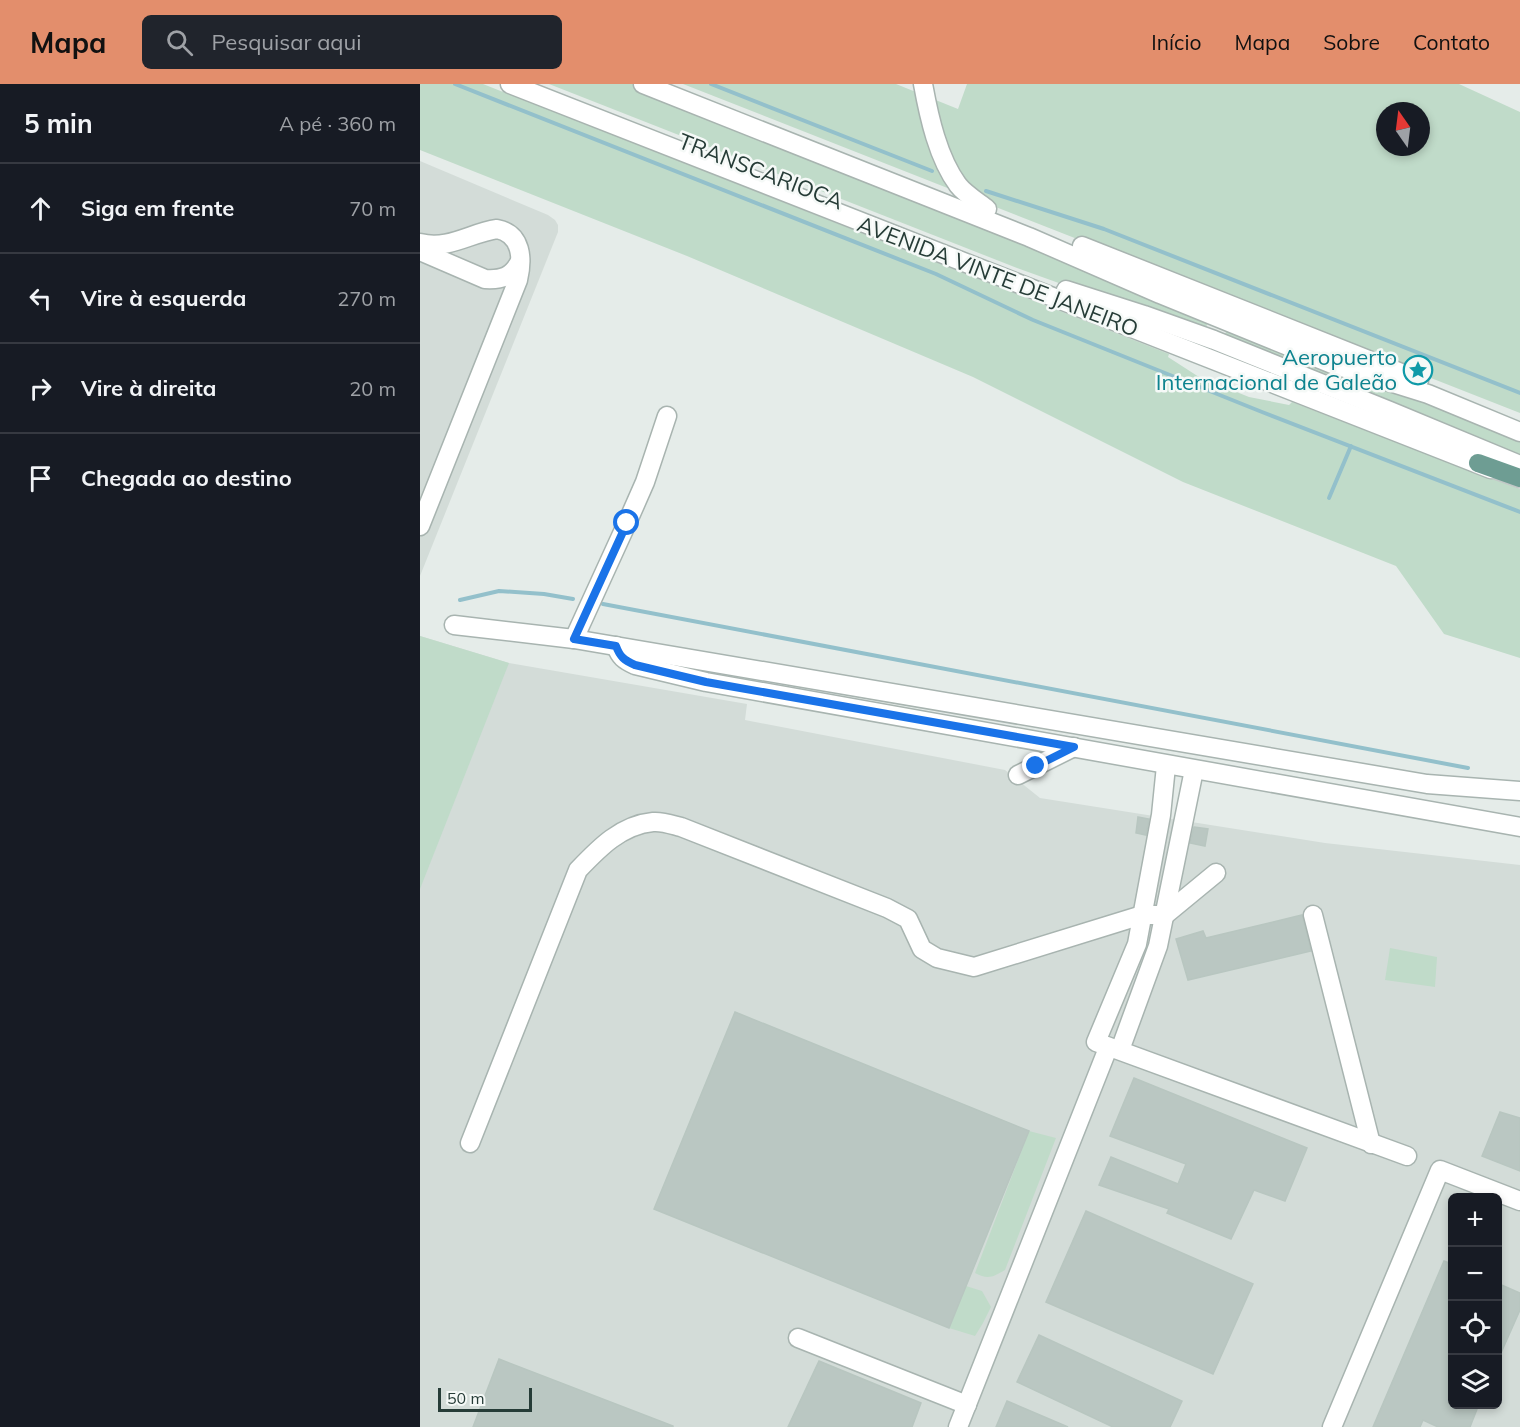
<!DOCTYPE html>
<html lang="pt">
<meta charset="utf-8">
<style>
:root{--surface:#171b24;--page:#20242c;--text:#f1f3f6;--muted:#9ea1a6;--line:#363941;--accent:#e38e6c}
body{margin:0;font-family:Mulish,sans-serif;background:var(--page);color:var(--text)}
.controls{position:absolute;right:18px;bottom:18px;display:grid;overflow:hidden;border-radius:9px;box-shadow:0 3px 9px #0003}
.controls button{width:54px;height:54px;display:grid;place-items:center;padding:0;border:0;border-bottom:2px solid var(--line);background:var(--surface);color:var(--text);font:30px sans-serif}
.compass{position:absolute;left:956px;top:18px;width:54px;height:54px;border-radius:50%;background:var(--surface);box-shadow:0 3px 9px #0003;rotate:346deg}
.scale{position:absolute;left:18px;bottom:15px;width:94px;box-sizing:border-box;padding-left:6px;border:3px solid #263c37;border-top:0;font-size:16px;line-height:21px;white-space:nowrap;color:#263c37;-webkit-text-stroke:4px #f5f9f7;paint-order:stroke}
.stop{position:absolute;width:18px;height:18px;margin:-14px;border:4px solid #1a73e8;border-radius:50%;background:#fff}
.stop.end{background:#1a73e8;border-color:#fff;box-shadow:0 2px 6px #0008}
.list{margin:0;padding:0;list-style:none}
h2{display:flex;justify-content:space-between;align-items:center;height:78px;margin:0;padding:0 24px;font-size:26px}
h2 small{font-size:20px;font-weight:400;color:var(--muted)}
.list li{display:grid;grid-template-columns:39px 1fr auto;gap:18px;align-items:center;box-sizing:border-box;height:90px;padding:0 24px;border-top:2px solid var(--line)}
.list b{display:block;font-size:22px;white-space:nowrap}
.list em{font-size:20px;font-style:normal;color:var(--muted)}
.icon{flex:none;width:33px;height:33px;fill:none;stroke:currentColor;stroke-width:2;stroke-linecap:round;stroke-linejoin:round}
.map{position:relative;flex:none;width:1100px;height:1343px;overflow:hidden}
header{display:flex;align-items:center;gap:36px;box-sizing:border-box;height:84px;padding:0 30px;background:var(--accent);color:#111}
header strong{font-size:28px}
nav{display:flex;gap:33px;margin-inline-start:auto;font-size:21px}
.search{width:420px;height:54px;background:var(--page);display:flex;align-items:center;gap:15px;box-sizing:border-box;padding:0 21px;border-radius:9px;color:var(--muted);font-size:22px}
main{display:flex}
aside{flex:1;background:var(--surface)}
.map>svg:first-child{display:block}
</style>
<header>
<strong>Mapa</strong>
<div class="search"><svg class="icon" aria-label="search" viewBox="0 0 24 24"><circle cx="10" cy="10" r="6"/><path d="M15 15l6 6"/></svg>Pesquisar aqui</div>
<nav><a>Início</a><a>Mapa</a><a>Sobre</a><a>Contato</a></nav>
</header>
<main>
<aside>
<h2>5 min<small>A pé · 360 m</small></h2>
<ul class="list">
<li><svg class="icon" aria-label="ahead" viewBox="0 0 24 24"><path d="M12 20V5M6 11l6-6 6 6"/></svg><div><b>Siga em frente</b></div><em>70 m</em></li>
<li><svg class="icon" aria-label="left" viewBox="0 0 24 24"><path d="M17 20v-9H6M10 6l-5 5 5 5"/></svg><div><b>Vire à esquerda</b></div><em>270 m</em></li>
<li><svg class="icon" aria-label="right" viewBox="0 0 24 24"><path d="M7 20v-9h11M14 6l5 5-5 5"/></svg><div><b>Vire à direita</b></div><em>20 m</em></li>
<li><svg class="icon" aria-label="arrive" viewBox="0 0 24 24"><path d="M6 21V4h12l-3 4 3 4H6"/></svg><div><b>Chegada ao destino</b></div></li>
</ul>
</aside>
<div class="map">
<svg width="1100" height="1343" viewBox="0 0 1100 1343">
<rect width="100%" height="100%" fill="#e5ece9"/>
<g fill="#d3dcd8" fill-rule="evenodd">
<polygon points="0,77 128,131 135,136 138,141 138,148 0,492"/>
<path d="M 0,552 L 89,579 L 327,620 L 325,636 L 585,686 L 620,714 L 905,759 L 1100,781 L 1100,1343 L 0,1343 ZM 1032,1114 L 1078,1114 L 1078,1320 L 1032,1320 Z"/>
</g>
<g fill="#c0dbc9" fill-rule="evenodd">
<polygon points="0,0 63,0 749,270 748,273 779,293 829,313 869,321 872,318 1100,405 1100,574 1024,550 976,482 763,398 553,293 267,172 0,66"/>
<polygon points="129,0 212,0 609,157 788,238 785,246 661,207 597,184"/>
<path d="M 263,0 L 476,0 L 538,25 L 547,0 L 1039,0 L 1100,28 L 1100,329 ZM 965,27 L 1001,27 L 1001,63 L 965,63 Z"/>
<polygon points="807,246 1100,351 1100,376 804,252"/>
<polygon points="0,552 89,579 0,805"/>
<polygon points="970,864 1017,873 1015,903 965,896"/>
<path d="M 609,1047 L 636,1054 L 585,1186 C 573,1193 568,1196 555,1189 Z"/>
<polygon points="546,1202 562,1207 571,1223 563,1239 555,1252 529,1244"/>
</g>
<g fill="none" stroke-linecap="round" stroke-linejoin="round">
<g stroke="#93c0cb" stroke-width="4">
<polyline points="35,0 516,190 613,236 842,328 1100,428"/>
<polyline points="291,0 512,87"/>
<polyline points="566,107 684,145 1100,309"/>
<polyline points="909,414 931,362"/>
<polyline points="40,516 79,507 124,510 153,515"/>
<polyline points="183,520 1048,684"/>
</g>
</g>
<g fill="#bac7c2" stroke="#b8c6c0" stroke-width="1.5">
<polygon points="718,733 729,735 726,751 716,749"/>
<polygon points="774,743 788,745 785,762 770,759"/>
<polygon points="882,831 891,867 768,896 756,855 783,847 786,854"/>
<polygon points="315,928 609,1047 529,1244 234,1125"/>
<polygon points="714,994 887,1064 865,1117 834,1106 811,1155 747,1129 749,1125 679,1101 691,1073 758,1100 766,1080 690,1052"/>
<polygon points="1080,1028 1100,1034 1100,1087 1062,1072"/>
<polygon points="666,1127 833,1200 793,1290 626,1218"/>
<polygon points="1024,1177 1032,1180 1032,1320 1059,1320 1050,1343 1018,1343 1003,1336 1000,1343 953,1343"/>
<polygon points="1077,1199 1100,1209 1100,1226 1077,1278"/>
<polygon points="619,1251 762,1317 750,1343 693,1343 597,1298"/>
<polygon points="79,1275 253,1342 253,1343 53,1343"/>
<polygon points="399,1277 501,1319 492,1343 368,1343"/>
<polygon points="587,1317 648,1343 576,1343"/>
</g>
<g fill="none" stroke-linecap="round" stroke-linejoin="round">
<g stroke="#a8b4b0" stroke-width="21">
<g id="minor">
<polyline points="90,0 1071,385"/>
<polyline points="223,0 609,153 740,210 912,280 1008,310 1100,348"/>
<path d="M 503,0 C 509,33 518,74 538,101 C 545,110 558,118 567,125"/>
<path d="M 0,159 C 29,166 50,149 77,145 C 102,150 103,175 98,196 L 0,442"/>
<polyline points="662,162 999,296"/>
<path d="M 0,167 L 65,195 C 82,196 92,193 100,177"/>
<polyline points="646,206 724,231 794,256 970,327 1100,381"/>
<polyline points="34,541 154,555 1007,700 1100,707"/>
<polyline points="154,555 207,439 225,398 247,332"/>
<path d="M 196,562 C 200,573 204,576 215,581 L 286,598 L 1100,743"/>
<polyline points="746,682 741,731 717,860 676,958 987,1072"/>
<polyline points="598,691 654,663"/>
<polyline points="893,831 951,1060"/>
<polyline points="700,966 738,862 774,686"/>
<path d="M 50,1059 L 158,786 C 179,764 201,741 233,738 C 242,737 253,741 261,743 L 467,824 L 488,835 L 502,865 L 517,874 L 554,883 L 722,831 L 745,831 L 796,789"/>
<polyline points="378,1254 547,1321"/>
<polyline points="538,1343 688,964"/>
<polyline points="912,1343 1020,1086 1100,1117"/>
</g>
</g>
<g stroke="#c2c8c7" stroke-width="21">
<polyline id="major" points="1058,379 1100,394"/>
</g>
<use href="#minor" stroke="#fff" stroke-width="18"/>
<use href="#major" stroke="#6e9d93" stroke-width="18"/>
</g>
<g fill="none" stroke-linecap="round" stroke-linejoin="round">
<path stroke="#1a73e8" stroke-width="8" d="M 207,439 L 154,555 L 196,562 C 200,573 204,576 215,581 L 286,598 L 654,663 L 616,682"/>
</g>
<defs>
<g id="sight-ring" transform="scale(1.5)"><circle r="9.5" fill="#f5f9f7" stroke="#0f9aa8" stroke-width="1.5"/><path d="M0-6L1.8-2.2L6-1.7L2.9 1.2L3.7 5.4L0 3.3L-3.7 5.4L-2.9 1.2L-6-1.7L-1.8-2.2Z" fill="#0f9aa8"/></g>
</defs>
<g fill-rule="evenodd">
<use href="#sight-ring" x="998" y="286"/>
</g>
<g text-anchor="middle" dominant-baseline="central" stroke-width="5" stroke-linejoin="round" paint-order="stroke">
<g font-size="22" fill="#263c37" stroke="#f5f9f7">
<text transform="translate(341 87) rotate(21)">TRANSCARIOCA</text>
<text transform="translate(578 192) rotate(21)">AVENIDA VINTE DE JANEIRO</text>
</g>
<g font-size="22" fill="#0d838f" stroke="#f5f9f7" text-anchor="end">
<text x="977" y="273">Aeropuerto<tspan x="977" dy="25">Internacional de Galeão</tspan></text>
</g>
</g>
</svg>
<div class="controls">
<button>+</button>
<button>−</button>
<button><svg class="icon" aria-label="locate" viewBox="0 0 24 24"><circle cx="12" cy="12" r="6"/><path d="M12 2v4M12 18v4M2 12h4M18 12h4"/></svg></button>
<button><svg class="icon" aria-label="layers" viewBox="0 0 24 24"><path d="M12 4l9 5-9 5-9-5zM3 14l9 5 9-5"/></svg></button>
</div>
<svg class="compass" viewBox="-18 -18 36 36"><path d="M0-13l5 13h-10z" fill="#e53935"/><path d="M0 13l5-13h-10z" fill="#9ea1a6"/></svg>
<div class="scale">50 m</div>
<div class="stop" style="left:207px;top:439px"></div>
<div class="stop end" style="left:616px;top:682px"></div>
</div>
</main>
